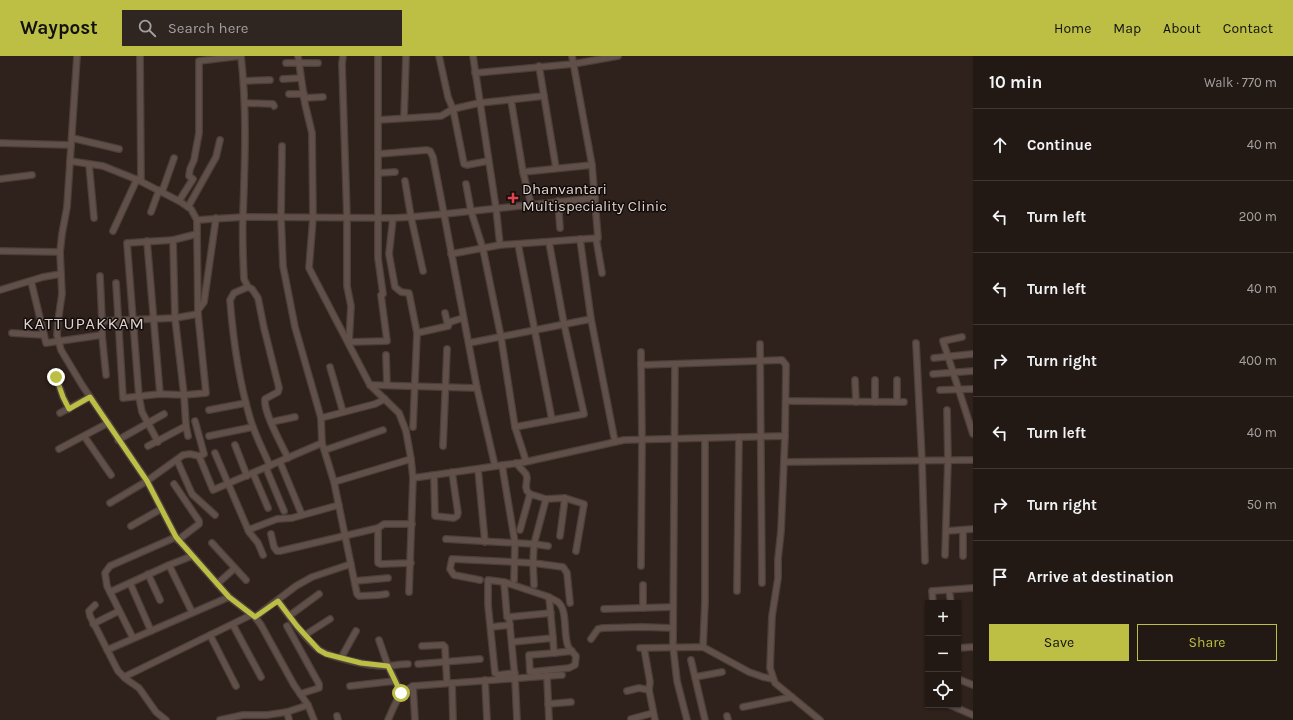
<!DOCTYPE html>
<meta charset="utf-8">
<style>
:root{--surface:#231914;--page:#2f2622;--text:#f1f3f6;--muted:#a3a0a0;--line:#403834;--accent:#bcbf44}
body{margin:0;font-family:Karla,sans-serif;background:var(--page);color:var(--text)}
.controls{position:absolute;right:12px;bottom:12px;display:grid;overflow:hidden;border-radius:0px;box-shadow:0 1px 3px #0004}
.controls button{width:36px;height:36px;display:grid;place-items:center;padding:0;border:0;border-bottom:1px solid var(--line);background:var(--surface);color:var(--text);font:20px sans-serif}
.stop{position:absolute;width:12px;height:12px;margin:-9px;border:3px solid #bcbf44;border-radius:50%;background:#fff}
.stop.end{background:#bcbf44;border-color:#fff;box-shadow:0 1px 4px #0008}
.list{margin:0;padding:0;list-style:none}
h2{display:flex;justify-content:space-between;align-items:center;height:52px;margin:0;padding:0 16px;font-size:17px}
h2 small{font-size:13px;font-weight:400;color:var(--muted)}
.list li{display:grid;grid-template-columns:26px 1fr auto;gap:12px;align-items:center;box-sizing:border-box;height:72px;padding:0 16px;border-top:1px solid var(--line)}
.list b{display:block;font-size:15px;white-space:nowrap}
.list em{font-size:13px;font-style:normal;color:var(--muted)}
.actions{display:flex;gap:8px;padding:12px 16px}
.actions a{flex:1;padding:9px 0;border:1px solid var(--accent);border-radius:0px;text-align:center;font-size:14px;color:var(--accent)}
.actions .main{background:var(--accent);color:#111}
.icon{flex:none;width:22px;height:22px;fill:none;stroke:currentColor;stroke-width:2;stroke-linecap:round;stroke-linejoin:round}
.map{position:relative;flex:none;width:973px;height:664px;overflow:hidden}
header{display:flex;align-items:center;gap:24px;box-sizing:border-box;height:56px;padding:0 20px;background:var(--accent);color:#111}
header strong{font-size:19px}
nav{display:flex;gap:22px;margin-inline-start:auto;font-size:14px}
.search{width:280px;height:36px;background:var(--page);display:flex;align-items:center;gap:10px;box-sizing:border-box;padding:0 14px;border-radius:0px;color:var(--muted);font-size:15px}
main{display:flex}
aside{flex:1;background:var(--surface)}
.map>svg:first-child{display:block}
</style>
<header>
<strong>Waypost</strong>
<div class="search"><svg class="icon" aria-label="search" viewBox="0 0 24 24"><circle cx="10" cy="10" r="6"/><path d="M15 15l6 6"/></svg>Search here</div>
<nav><a>Home</a><a>Map</a><a>About</a><a>Contact</a></nav>
</header>
<main>
<div class="map">
<svg width="973" height="664" viewBox="0 0 973 664">
<rect width="100%" height="100%" fill="#2f211b"/>
<g fill="none" stroke-linecap="round" stroke-linejoin="round">
<g stroke="#4b3f3b" stroke-width="8">
<g id="minor">
<polyline points="77,0 67,151 62,178 60,196 62,238 58,265 57,279 61,294 82,329 147,425 176,481 229,541 255,561 261,569 294,629 308,649 314,664"/>
<polyline points="140,0 141,125"/>
<path d="M 241,0 C 247,53 245,105 243,159 C 242,180 243,202 244,223 L 248,231 L 252,233 L 258,242 L 264,272 L 279,332 L 278,336 L 265,343 C 263,356 282,389 288,402"/>
<polyline points="298,0 305,48 312,77 313,162 309,212 370,329 399,357 406,375 411,403 413,422 409,536"/>
<polyline points="343,0 342,8 347,162 347,230 351,250 349,286"/>
<polyline points="473,0 496,152 500,189"/>
<polyline points="286,7 318,7"/>
<polyline points="539,10 556,112"/>
<polyline points="475,17 573,8 618,0"/>
<polyline points="283,23 301,22"/>
<polyline points="244,25 270,24"/>
<polyline points="289,38 304,38"/>
<polyline points="304,42 323,41"/>
<polyline points="511,44 523,116 531,148"/>
<polyline points="245,47 273,48 274,50"/>
<polyline points="404,62 406,0"/>
<polyline points="378,64 441,60 453,53 448,41 439,0"/>
<polyline points="72,82 119,93"/>
<polyline points="0,87 71,89"/>
<path d="M 282,90 L 281,161 L 283,210 L 295,271 L 321,362 L 322,387 L 334,426 L 357,538 L 359,540 C 369,539 377,540 386,538"/>
<polyline points="378,98 427,94 430,95 433,101 444,158 595,142"/>
<polyline points="70,105 103,110 138,124 179,145 191,153 197,164 243,161 393,162 389,198 395,231 401,236 409,237 417,277 413,371"/>
<polyline points="488,105 467,109 464,108 453,53 479,47 544,40"/>
<polyline points="89,108 94,162"/>
<polyline points="523,116 592,109"/>
<polyline points="378,117 395,116"/>
<polyline points="0,123 32,119"/>
<polyline points="466,128 471,155 483,193 501,281 515,371 526,405"/>
<polyline points="162,136 174,102"/>
<polyline points="179,145 193,123 189,120 190,113 194,104 199,77 199,5 240,0"/>
<polyline points="558,145 560,172"/>
<polyline points="188,151 216,101 220,84"/>
<polyline points="151,156 159,134"/>
<polyline points="393,162 411,161 405,125"/>
<polyline points="113,175 137,123"/>
<polyline points="596,182 602,217"/>
<polyline points="147,185 160,338"/>
<polyline points="518,188 552,364"/>
<polyline points="0,195 60,196"/>
<polyline points="451,198 500,189 598,182 592,109 572,0"/>
<polyline points="423,215 411,161 444,158 477,332 495,410"/>
<polyline points="100,220 102,265 102,279 106,319"/>
<polyline points="31,225 46,287 102,279"/>
<polyline points="116,227 123,342 160,338 184,339 206,337 198,258 197,178"/>
<path d="M 248,231 L 234,237 L 230,244 C 233,282 239,325 250,362 C 255,379 263,394 270,410"/>
<polyline points="0,234 43,221 61,218"/>
<polyline points="198,254 204,246 216,162"/>
<polyline points="445,257 448,270"/>
<polyline points="591,263 615,386"/>
<polyline points="102,265 175,262 198,258"/>
<polyline points="12,277 44,279"/>
<polyline points="417,277 448,270 450,266 463,262"/>
<polyline points="962,281 943,285 973,378"/>
<polyline points="349,286 387,285 381,239 383,238 378,202 378,0"/>
<polyline points="469,287 591,263 580,183"/>
<polyline points="916,287 922,405 925,505"/>
<polyline points="760,288 762,527"/>
<polyline points="386,299 387,329"/>
<polyline points="934,302 972,298"/>
<polyline points="675,308 673,590 677,625 687,664"/>
<polyline points="641,309 782,304 786,309 785,380"/>
<polyline points="330,311 343,356"/>
<polyline points="933,318 973,315"/>
<polyline points="56,321 63,341 69,353"/>
<polyline points="855,324 856,346"/>
<polyline points="875,324 875,346"/>
<polyline points="897,324 897,346"/>
<polyline points="370,329 477,332"/>
<polyline points="940,334 972,333"/>
<polyline points="786,345 904,346"/>
<polyline points="209,354 246,347"/>
<polyline points="60,357 90,341"/>
<polyline points="321,362 375,348 385,343"/>
<polyline points="195,365 204,398 199,400 213,434 322,387"/>
<polyline points="271,366 295,361"/>
<polyline points="515,371 584,358 564,268 549,186"/>
<polyline points="84,380 111,419"/>
<polyline points="188,380 186,370 184,339 175,262 173,184 197,178 197,164"/>
<polyline points="209,380 253,371"/>
<polyline points="118,384 164,358"/>
<polyline points="158,386 142,356 139,341 127,187 173,184"/>
<polyline points="235,389 247,420"/>
<polyline points="148,390 186,370"/>
<polyline points="443,390 447,293"/>
<polyline points="59,393 108,367"/>
<polyline points="325,394 383,374"/>
<polyline points="215,397 249,476 258,487 263,499"/>
<polyline points="177,404 192,438 215,459"/>
<polyline points="280,406 302,459"/>
<polyline points="784,406 973,404"/>
<polyline points="516,407 526,418 527,422 526,431 527,435 530,438 546,443 565,442 584,448 576,495"/>
<polyline points="502,409 515,487 514,524"/>
<polyline points="266,412 284,455"/>
<polyline points="478,413 485,486"/>
<polyline points="253,417 268,452"/>
<polyline points="434,419 435,460 454,462 457,460 458,457 452,416"/>
<polyline points="413,422 525,406 624,384 785,380 781,475 778,503 778,522 772,560 770,612 775,627 820,664"/>
<polyline points="334,426 411,403"/>
<polyline points="174,428 199,465 199,468 178,484"/>
<polyline points="110,447 147,425 183,399 190,398 199,400"/>
<polyline points="131,470 161,453"/>
<polyline points="248,474 277,463 292,462 339,449"/>
<polyline points="520,474 530,438"/>
<polyline points="963,474 963,500"/>
<polyline points="946,475 973,473"/>
<polyline points="271,478 274,491 277,495 280,495 378,472"/>
<polyline points="560,480 565,442"/>
<polyline points="446,483 534,488 548,490"/>
<polyline points="212,487 246,524"/>
<polyline points="945,499 948,404 947,354"/>
<polyline points="411,507 380,508 378,507 378,472 384,468 412,468"/>
<polyline points="169,509 192,556"/>
<polyline points="641,510 642,384 641,296"/>
<polyline points="148,518 160,544"/>
<polyline points="480,524 454,519 450,513 452,503 533,507 563,511 567,517 570,547"/>
<polyline points="355,525 388,522"/>
<polyline points="504,526 507,561 509,561 515,622 517,664"/>
<polyline points="130,527 151,575"/>
<polyline points="217,528 235,512"/>
<polyline points="534,529 533,507 534,488 546,443"/>
<polyline points="949,534 951,547"/>
<polyline points="737,535 739,381"/>
<polyline points="110,536 169,509 192,500"/>
<path d="M 549,541 C 552,543 555,544 558,546 C 568,554 563,578 568,590 C 569,593 573,597 576,600 L 575,609 L 569,612 L 530,616 L 529,599 L 554,597"/>
<path d="M 278,545 C 290,561 302,579 318,593 C 327,601 370,610 384,610 C 392,610 400,608 408,608"/>
<polyline points="933,547 932,535 973,532"/>
<polyline points="95,549 89,555 90,560 118,615 126,623 139,632 156,656 166,664"/>
<polyline points="643,552 643,529"/>
<polyline points="604,553 673,551"/>
<polyline points="289,560 319,538"/>
<polyline points="255,561 296,530 312,521 351,508"/>
<polyline points="509,561 551,557"/>
<polyline points="93,568 119,555"/>
<polyline points="233,569 261,621"/>
<polyline points="287,570 319,628 319,632 300,638"/>
<polyline points="491,571 510,569"/>
<polyline points="210,579 236,630"/>
<polyline points="305,579 330,563"/>
<polyline points="133,582 107,530 105,517 110,510 176,481"/>
<polyline points="591,583 598,573 603,572 642,571 673,572"/>
<polyline points="379,584 388,610 401,637"/>
<polyline points="512,586 553,582 554,597 572,595"/>
<polyline points="422,590 443,589 445,591 447,627"/>
<polyline points="703,591 705,546 705,382"/>
<polyline points="640,592 703,591 749,616 763,621 773,623"/>
<polyline points="644,592 650,626 649,634"/>
<polyline points="958,592 973,591"/>
<polyline points="107,594 229,541"/>
<polyline points="341,602 356,575"/>
<polyline points="691,604 705,664"/>
<polyline points="418,608 480,603"/>
<polyline points="515,617 498,619 495,617 488,549 488,524 504,526 549,541 553,582"/>
<polyline points="547,620 562,619"/>
<polyline points="124,621 251,559"/>
<polyline points="695,621 722,616"/>
<polyline points="958,623 973,629"/>
<polyline points="485,624 487,664"/>
<polyline points="452,627 453,664"/>
<polyline points="350,630 395,625"/>
<polyline points="413,630 415,664"/>
<polyline points="627,635 639,632 649,634 655,664"/>
<polyline points="548,648 571,646"/>
<polyline points="950,649 973,659"/>
<polyline points="743,651 792,641"/>
<polyline points="287,656 289,664"/>
<polyline points="337,660 338,664"/>
<polyline points="727,660 728,664"/>
<polyline points="631,663 653,657"/>
<polyline points="220,664 243,659 267,659 287,656 308,649"/>
<path d="M 388,664 C 395,649 397,638 413,630 L 547,620 L 549,664"/>
</g>
</g>
<use href="#minor" stroke="#605049" stroke-width="5.5"/>
</g>
<g fill="none" stroke-linecap="round" stroke-linejoin="round">
<polyline stroke="#bcbf44" stroke-width="5" points="56,321 63,341 69,353 90,341 147,425 176,481 229,541 255,561 278,545 297,570 319,594 326,598 361,607 388,610 401,637"/>
</g>
<path fill="#e0444e" stroke="#130c0a" stroke-width="1.5" d="M511 136h4v4h4v4h-4v4h-4v-4h-4v-4h4z"/>
<g text-anchor="middle" dominant-baseline="central" stroke-width="3" stroke-linejoin="round" paint-order="stroke">
<g font-size="15" fill="#ded4d0" stroke="#130c0a" text-anchor="start">
<text x="522" y="133">Dhanvantari<tspan x="522" dy="17">Multispeciality Clinic</tspan></text>
</g>
<g font-size="17" letter-spacing="1" fill="#ded4d0" stroke="#130c0a">
<text x="84" y="267">KATTUPAKKAM</text>
</g>
</g>
</svg>
<div class="controls">
<button>+</button>
<button>−</button>
<button><svg class="icon" aria-label="locate" viewBox="0 0 24 24"><circle cx="12" cy="12" r="6"/><path d="M12 2v4M12 18v4M2 12h4M18 12h4"/></svg></button>
</div>
<div class="stop" style="left:401px;top:637px"></div>
<div class="stop end" style="left:56px;top:321px"></div>
</div>
<aside>
<h2>10 min<small>Walk · 770 m</small></h2>
<ul class="list">
<li><svg class="icon" aria-label="ahead" viewBox="0 0 24 24"><path d="M12 20V5M6 11l6-6 6 6"/></svg><div><b>Continue</b></div><em>40 m</em></li>
<li><svg class="icon" aria-label="left" viewBox="0 0 24 24"><path d="M17 20v-9H6M10 6l-5 5 5 5"/></svg><div><b>Turn left</b></div><em>200 m</em></li>
<li><svg class="icon" aria-label="left" viewBox="0 0 24 24"><path d="M17 20v-9H6M10 6l-5 5 5 5"/></svg><div><b>Turn left</b></div><em>40 m</em></li>
<li><svg class="icon" aria-label="right" viewBox="0 0 24 24"><path d="M7 20v-9h11M14 6l5 5-5 5"/></svg><div><b>Turn right</b></div><em>400 m</em></li>
<li><svg class="icon" aria-label="left" viewBox="0 0 24 24"><path d="M17 20v-9H6M10 6l-5 5 5 5"/></svg><div><b>Turn left</b></div><em>40 m</em></li>
<li><svg class="icon" aria-label="right" viewBox="0 0 24 24"><path d="M7 20v-9h11M14 6l5 5-5 5"/></svg><div><b>Turn right</b></div><em>50 m</em></li>
<li><svg class="icon" aria-label="arrive" viewBox="0 0 24 24"><path d="M6 21V4h12l-3 4 3 4H6"/></svg><div><b>Arrive at destination</b></div></li>
</ul>
<div class="actions"><a class="main">Save</a><a>Share</a></div>
</aside>
</main>
